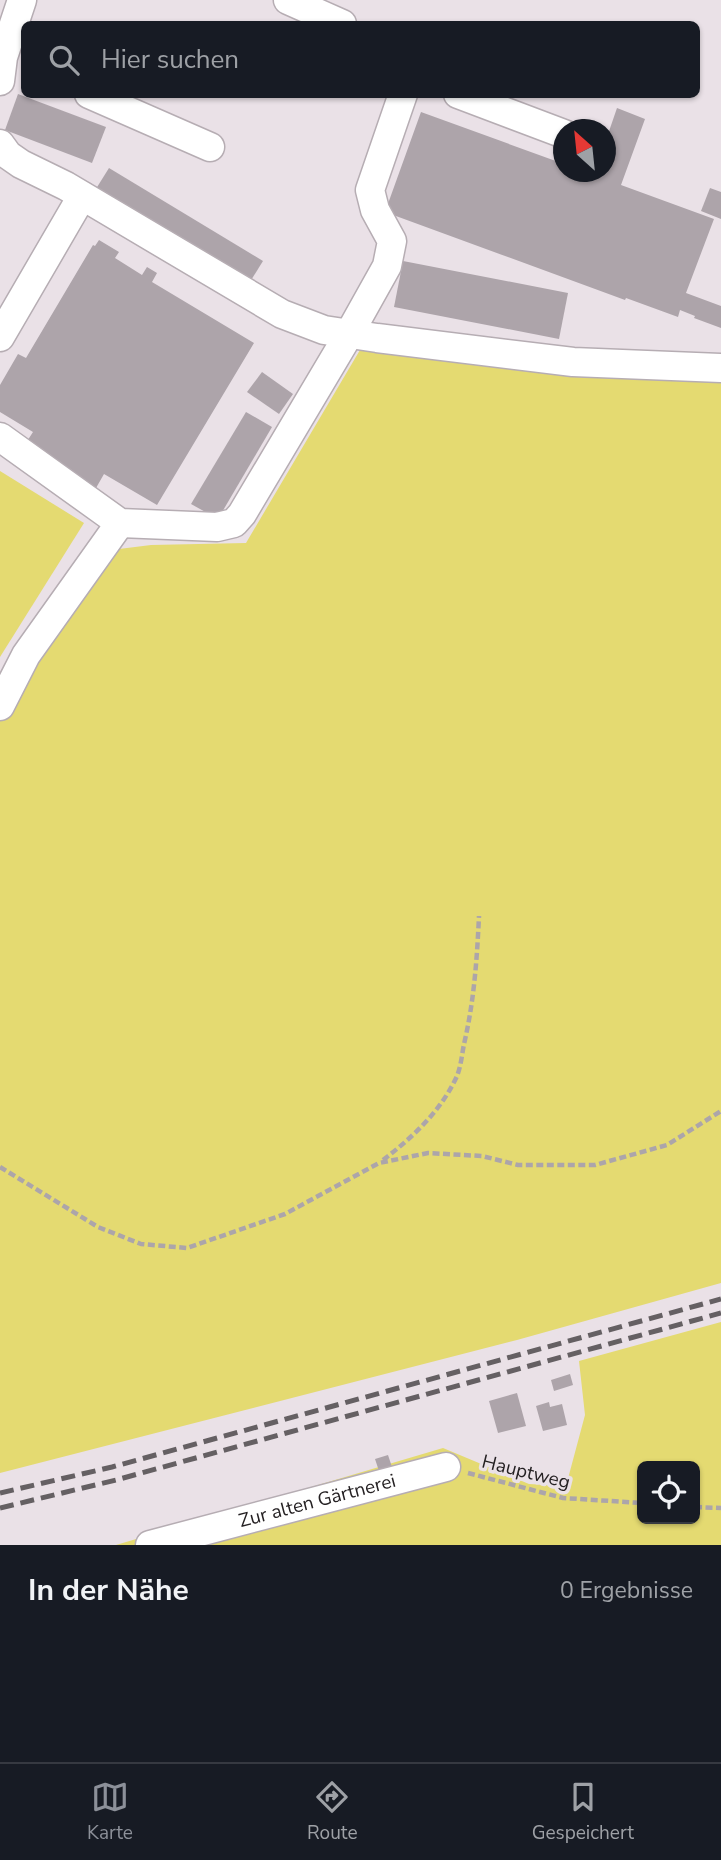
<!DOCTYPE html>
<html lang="de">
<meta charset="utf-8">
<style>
:root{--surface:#171b24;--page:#20242c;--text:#f1f3f6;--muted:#9ea1a6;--line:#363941;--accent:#8c9099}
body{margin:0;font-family:"Nunito Sans",sans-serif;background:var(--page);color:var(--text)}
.controls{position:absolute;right:21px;bottom:21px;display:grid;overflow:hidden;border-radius:10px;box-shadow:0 2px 5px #0004}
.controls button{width:63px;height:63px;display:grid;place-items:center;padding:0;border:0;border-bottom:2px solid var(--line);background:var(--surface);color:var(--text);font:35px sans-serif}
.compass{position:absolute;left:553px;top:119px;width:63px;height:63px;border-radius:50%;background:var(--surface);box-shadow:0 2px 5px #0004;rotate:333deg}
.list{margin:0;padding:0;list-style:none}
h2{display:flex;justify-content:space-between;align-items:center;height:91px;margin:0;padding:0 28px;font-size:30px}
h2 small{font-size:23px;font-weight:400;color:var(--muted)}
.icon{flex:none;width:38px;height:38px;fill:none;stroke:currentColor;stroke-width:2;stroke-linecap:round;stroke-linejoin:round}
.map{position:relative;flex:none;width:721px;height:1545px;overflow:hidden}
.search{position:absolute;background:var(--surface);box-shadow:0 2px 5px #0004;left:21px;right:21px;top:21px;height:77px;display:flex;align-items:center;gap:18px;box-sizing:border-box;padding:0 24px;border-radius:10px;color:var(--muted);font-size:26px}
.sheet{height:217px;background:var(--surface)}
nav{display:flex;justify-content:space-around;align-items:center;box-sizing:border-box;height:98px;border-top:2px solid var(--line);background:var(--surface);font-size:19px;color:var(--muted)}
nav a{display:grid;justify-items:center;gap:4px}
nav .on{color:var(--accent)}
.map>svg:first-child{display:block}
</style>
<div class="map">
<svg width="721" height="1545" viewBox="0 0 721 1545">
<rect width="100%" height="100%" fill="#eae1e7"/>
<g fill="#e4da71" fill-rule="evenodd">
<polygon points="360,350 584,377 721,378 721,1283 517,1340 0,1473 0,715 95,552 151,545 246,543"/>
<polygon points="0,471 84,523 0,657"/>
<path d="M 721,1322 L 721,1545 L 116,1545 L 443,1448 L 529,1484 L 566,1486 L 585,1415 L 579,1361 ZM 642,1466 L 695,1466 L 695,1519 L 642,1519 Z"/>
</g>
<g fill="#ada4aa">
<polygon points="18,94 106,127 92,163 5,130"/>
<polygon points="617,108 645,119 621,185 714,219 686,293 721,306 721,328 694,318 695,316 680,310 678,317 626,298 625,300 385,212 421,112 564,164 564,172 583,172 593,175 594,172 606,172 606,140"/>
<polygon points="109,168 263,261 248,285 94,192"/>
<polygon points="710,188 721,192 721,219 701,211"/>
<polygon points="99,240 119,252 115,258 142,275 147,267 157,273 152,282 254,343 157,505 104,474 96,488 74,476 24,446 33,432 0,412 0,385 18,354 26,358 93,245 95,246"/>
<polygon points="403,261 568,293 559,339 394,307"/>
<polygon points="262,372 293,394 279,414 247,392"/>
<polygon points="246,412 272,427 218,519 191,504"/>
<polygon points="570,1374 573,1385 554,1391 551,1380"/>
<polygon points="517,1393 526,1426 498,1433 489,1401"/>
<polygon points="549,1402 550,1407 562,1404 567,1425 543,1431 536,1406"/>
<polygon points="388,1455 392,1467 379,1471 375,1459"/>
</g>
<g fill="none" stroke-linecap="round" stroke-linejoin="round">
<g stroke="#b6adb3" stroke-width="31">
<g id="minor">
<polyline points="288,0 342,24"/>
<polyline points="0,81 3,57 22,0"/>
<polyline points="89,94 210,147"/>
<polyline points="458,94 564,134"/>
<polyline points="0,144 8,155 21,164 66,186 282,314 324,330 377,338 573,362 721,368"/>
<polyline points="0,337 82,196"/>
<polyline points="0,437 120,523 217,527 234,523 242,514 349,334 387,266 392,241 375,210 370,190 403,94"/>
<polyline points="0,706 26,655 120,523"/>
<path id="s1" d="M 150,1545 L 446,1467"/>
</g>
</g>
<g stroke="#aca5aa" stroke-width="4.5" stroke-dasharray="7 3.5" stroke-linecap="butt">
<path d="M 383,1160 C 413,1137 441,1111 457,1076 C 461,1066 462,1054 464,1044 C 474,1002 477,959 479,916"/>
<polyline points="0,1167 98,1227 141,1244 187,1248 285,1214 379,1163 428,1153 482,1156 518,1165 595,1165 667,1145 721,1111"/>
<polyline points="468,1473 563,1498 642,1503"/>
<polyline points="695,1507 721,1508"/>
</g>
<use href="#minor" stroke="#fff" stroke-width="28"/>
<g stroke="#656063" stroke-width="5" stroke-dasharray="14 7" stroke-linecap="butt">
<polyline points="0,1493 112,1467 721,1299"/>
<polyline points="0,1508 116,1480 721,1313"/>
</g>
</g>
<g text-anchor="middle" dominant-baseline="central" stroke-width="7" stroke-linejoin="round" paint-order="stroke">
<g font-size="19" fill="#252123" stroke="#eae1e7">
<text transform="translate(526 1472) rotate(14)">Hauptweg</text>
<text stroke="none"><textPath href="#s1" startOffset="173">Zur alten Gärtnerei</textPath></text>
</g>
</g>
</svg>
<div class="controls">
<button><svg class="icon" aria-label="locate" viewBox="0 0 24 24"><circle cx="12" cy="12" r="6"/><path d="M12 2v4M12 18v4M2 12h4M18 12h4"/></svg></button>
</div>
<svg class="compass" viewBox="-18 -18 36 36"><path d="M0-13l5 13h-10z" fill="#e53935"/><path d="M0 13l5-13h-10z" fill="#9ea1a6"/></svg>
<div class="search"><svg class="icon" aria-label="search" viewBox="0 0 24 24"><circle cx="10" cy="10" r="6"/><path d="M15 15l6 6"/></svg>Hier suchen</div>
</div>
<section class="sheet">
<h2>In der Nähe<small>0 Ergebnisse</small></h2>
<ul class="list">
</ul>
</section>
<nav>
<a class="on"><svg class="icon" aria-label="map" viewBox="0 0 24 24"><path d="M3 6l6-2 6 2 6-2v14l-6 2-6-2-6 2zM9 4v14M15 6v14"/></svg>Karte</a>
<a><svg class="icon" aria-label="directions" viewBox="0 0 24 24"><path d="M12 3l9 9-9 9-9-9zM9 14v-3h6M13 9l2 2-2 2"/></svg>Route</a>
<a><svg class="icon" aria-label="saved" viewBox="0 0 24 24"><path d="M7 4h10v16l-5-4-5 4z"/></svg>Gespeichert</a>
</nav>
